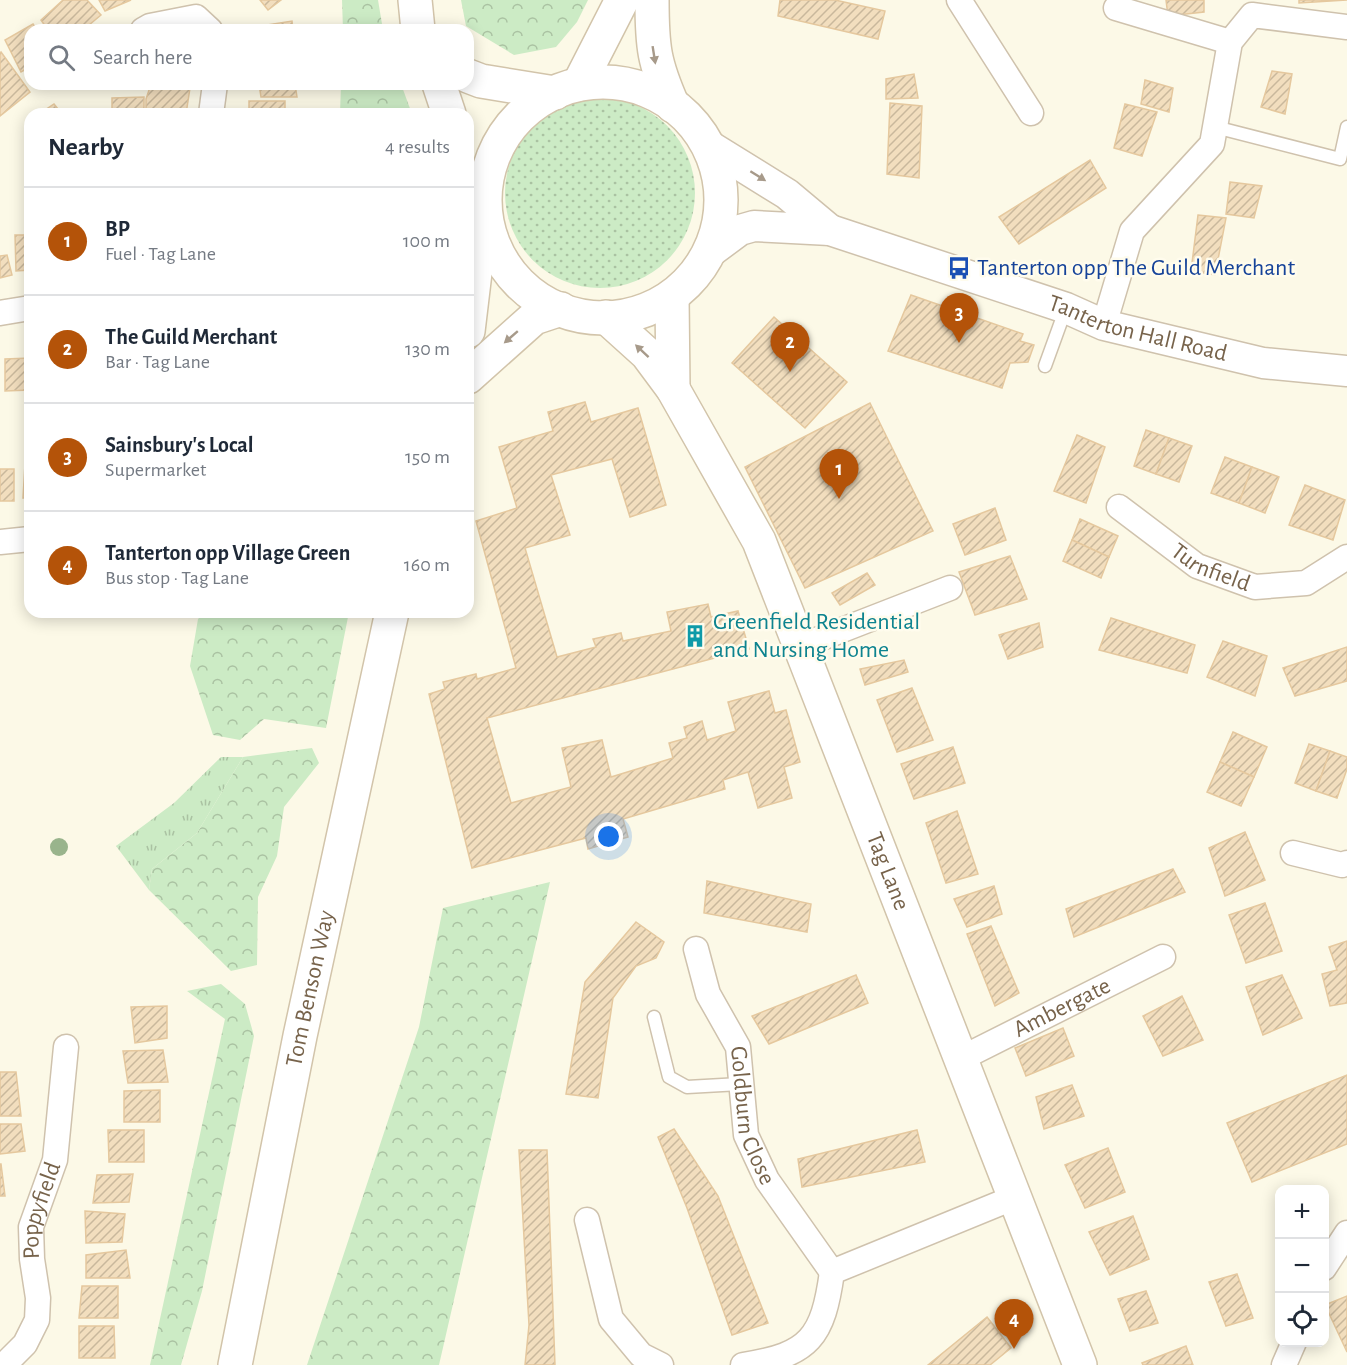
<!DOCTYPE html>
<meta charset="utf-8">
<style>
:root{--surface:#fff;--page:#f6f6f7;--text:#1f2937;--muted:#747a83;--line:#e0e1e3;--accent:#b45309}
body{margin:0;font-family:"Alegreya Sans",sans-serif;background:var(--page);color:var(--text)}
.controls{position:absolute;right:18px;bottom:18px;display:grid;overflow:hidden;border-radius:12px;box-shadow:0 3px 15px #0003}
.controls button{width:54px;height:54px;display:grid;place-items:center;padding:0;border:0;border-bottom:2px solid var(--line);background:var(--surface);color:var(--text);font:30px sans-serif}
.you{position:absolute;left:609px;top:837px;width:21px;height:21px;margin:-15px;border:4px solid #fff;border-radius:50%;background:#1a73e8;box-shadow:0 0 0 9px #1a73e833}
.badge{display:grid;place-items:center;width:39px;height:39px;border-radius:50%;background:var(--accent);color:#fff;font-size:20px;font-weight:700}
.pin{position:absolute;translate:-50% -50px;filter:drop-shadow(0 2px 3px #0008)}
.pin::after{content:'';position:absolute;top:32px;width:21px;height:18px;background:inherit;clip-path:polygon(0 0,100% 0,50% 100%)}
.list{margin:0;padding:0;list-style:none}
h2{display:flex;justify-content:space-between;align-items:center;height:78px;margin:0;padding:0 24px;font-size:26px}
h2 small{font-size:20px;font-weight:400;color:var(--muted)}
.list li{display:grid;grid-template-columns:39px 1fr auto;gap:18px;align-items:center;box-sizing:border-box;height:108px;padding:0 24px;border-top:2px solid var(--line)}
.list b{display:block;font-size:22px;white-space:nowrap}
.list p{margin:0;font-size:20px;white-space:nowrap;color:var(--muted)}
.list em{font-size:20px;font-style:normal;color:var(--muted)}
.icon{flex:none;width:33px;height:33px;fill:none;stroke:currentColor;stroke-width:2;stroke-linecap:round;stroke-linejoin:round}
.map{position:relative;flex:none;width:1347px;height:1365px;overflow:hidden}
.search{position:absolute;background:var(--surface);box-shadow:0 3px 15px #0003;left:24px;top:24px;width:450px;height:66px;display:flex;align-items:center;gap:15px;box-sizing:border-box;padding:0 21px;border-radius:18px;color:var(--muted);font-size:22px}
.panel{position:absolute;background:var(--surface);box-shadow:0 3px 15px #0003;left:24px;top:108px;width:450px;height:510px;border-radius:18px}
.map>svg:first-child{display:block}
</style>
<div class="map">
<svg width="1347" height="1365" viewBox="0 0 1347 1365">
<defs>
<pattern id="grass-dots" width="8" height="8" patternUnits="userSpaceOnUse" patternTransform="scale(1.5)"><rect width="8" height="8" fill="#ccebc5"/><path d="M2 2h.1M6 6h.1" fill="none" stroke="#aac2a2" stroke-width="1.8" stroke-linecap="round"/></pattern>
<pattern id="forest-crowns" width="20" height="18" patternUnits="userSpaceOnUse" patternTransform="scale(1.5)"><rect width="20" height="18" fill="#ccebc5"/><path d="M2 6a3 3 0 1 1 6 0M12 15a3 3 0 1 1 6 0" fill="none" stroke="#aac2a2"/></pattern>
<pattern id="park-tufts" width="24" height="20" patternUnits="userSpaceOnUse" patternTransform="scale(1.5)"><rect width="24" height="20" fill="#ccebc5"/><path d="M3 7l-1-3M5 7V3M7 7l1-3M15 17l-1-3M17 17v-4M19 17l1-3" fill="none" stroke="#aac2a2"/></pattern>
<pattern id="building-hatch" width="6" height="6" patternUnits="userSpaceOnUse" patternTransform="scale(1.5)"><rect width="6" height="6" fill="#f2debe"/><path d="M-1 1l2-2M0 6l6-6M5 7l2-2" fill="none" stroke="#c9b89c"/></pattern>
</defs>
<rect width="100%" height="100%" fill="#fcf9e7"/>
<circle fill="url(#grass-dots)" cx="600" cy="193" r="95"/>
<g fill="url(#forest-crowns)">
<polygon points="342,0 378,0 383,30 343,30"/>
<polygon points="461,0 588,0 577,22 556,47 514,55 466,26"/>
<polygon points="341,84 401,84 412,114 340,114"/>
<polygon points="205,612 349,612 326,728 264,719 240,740 213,735 190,666 198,619"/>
<polygon points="312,748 319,763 284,807 277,856 258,897 257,965 231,971 149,890 152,869 197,833 243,757"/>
<polygon points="550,882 439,1365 307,1365 419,1027 443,908"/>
<polygon points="221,984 245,1004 254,1036 202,1291 181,1365 150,1365 225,1019 187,991"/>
</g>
<polygon fill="url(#park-tufts)" points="221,757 243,757 197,833 152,869 149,890 116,846 174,803"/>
<g fill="url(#building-hatch)" stroke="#e5c89e" stroke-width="1.5">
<polygon points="63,0 87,0 101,15 83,30 48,30 41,20"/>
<polygon points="99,0 131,0 105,11"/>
<polygon points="260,0 281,0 268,10"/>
<polygon points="780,0 835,0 885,11 878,39 778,16"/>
<polygon points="1166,0 1204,0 1204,12 1168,16"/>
<polygon points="1299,0 1347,0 1299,3"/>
<polygon points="292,21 293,30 261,30 260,26"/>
<polygon points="33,24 37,30 30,30 30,67 21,72 5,40"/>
<polygon points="1,52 30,92 0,116 0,53"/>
<polygon points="1272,71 1292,74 1285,114 1261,107"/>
<polygon points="914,74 918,98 886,99 886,79"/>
<polygon points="1145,80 1173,88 1169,112 1141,104"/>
<polygon points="151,84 190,88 186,114 146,114 146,99"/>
<polygon points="259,84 295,84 297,97 261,97"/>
<polygon points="144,97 144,114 112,114 112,98"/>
<rect x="249" y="101" width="36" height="13"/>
<polygon points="890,103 922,106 919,178 887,174"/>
<polygon points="54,104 62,114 39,114"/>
<polygon points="1125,104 1157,112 1142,156 1114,148"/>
<polygon points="1090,160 1106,188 1019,244 999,217"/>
<polygon points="1230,182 1262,186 1254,218 1226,214"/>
<polygon points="1198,215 1226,218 1215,275 1191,271"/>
<polygon points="15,235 30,235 30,270 16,271"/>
<polygon points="7,255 12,275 0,278 0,256"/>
<polygon points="911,295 1023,334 1020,341 1034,345 1028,362 1010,363 1002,388 888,351"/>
<polygon points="774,317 847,382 805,428 732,363"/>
<polygon points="30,358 30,390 5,391 5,359"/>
<polygon points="585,402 591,422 638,408 666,505 630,517 612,459 551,475 570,535 525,548 557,657 596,647 593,639 621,633 623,641 671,631 667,612 708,604 711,617 738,611 749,649 487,718 511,803 571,787 562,748 602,740 611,777 673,758 669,743 687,738 684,727 702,721 707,740 736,731 728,702 769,691 775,713 786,710 800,762 784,767 792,798 758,808 748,772 723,780 725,789 623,819 628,837 588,849 586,838 472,868 429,694 445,689 443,682 476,674 477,679 516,668 476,521 517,508 499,447 553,431 548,412"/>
<polygon points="870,403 933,531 805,588 745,467"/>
<polygon points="1146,430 1169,438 1156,474 1134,466"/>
<polygon points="1077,435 1105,447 1086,503 1054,491"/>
<polygon points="1169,438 1192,446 1179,482 1156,474"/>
<polygon points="1225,457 1252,467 1239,503 1211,493"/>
<polygon points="25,464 30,465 30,498 23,498"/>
<polygon points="1252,467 1279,477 1265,513 1239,503"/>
<rect x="0" y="469" width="14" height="32"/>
<polygon points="1305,485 1345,500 1333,540 1289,525"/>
<polygon points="995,508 1006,540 965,555 953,524"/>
<polygon points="1080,519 1118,536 1109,557 1072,540"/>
<polygon points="1072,540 1109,557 1101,578 1063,561"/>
<polygon points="1010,556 1027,599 975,615 959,572"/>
<polygon points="867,573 875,585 840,605 832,593"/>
<polygon points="1111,618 1195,645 1187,673 1099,650"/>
<polygon points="1039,623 1043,647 1008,659 999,635"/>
<polygon points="1223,641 1267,656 1255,696 1207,677"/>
<polygon points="1347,647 1347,681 1295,696 1283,668"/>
<polygon points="904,660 908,672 865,685 860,669"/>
<polygon points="912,688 933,740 897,752 877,700"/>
<polygon points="1233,732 1267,747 1254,777 1220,762"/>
<polygon points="1309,744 1330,751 1316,791 1295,783"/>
<polygon points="953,747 965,783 914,799 901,764"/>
<polygon points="1330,751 1347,757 1347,769 1337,798 1316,791"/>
<polygon points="1220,762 1254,777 1241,806 1207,792"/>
<polygon points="957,811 978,874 946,883 926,823"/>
<polygon points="1245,832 1265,880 1225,896 1209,848"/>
<polygon points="1173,869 1185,892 1074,937 1066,909"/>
<polygon points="707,881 811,904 807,932 704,913"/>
<polygon points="994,886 1002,914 967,927 954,899"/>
<polygon points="1265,903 1282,951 1246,963 1229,915"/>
<polygon points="636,922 664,942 656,958 636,966 613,998 598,1098 566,1094 585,982"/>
<polygon points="991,926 1019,993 995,1006 967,934"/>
<polygon points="1347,941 1347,1003 1330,1006 1322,974 1337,970 1329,947"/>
<polygon points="856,975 868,1003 769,1044 752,1016"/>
<polygon points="1282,975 1302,1018 1263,1035 1246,987"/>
<polygon points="1182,996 1203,1040 1163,1056 1143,1016"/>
<polygon points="167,1006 167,1038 135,1043 131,1007"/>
<polygon points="1063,1028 1074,1056 1026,1076 1015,1048"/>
<polygon points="163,1050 168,1082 128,1083 123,1051"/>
<polygon points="0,1072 16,1072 21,1116 0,1116"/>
<polygon points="1347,1075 1347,1144 1252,1182 1227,1123"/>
<polygon points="1072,1085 1084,1116 1044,1129 1036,1097"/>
<polygon points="160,1090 160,1122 124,1122 124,1091"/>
<polygon points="0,1124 21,1124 25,1151 0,1154"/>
<polygon points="674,1129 718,1196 768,1323 732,1335 687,1208 658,1137"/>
<polygon points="108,1130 144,1130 144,1162 109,1162"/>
<polygon points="917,1130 925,1162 802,1187 798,1159"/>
<polygon points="1108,1148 1125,1192 1085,1208 1065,1165"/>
<polygon points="519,1150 547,1150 555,1365 525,1365 529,1325"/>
<polygon points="0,1164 1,1164 5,1196 0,1196"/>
<polygon points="133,1174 129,1202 93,1203 97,1175"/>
<polygon points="85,1211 125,1214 122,1242 86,1243"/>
<polygon points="1133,1216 1149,1259 1110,1275 1089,1232"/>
<polygon points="126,1250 130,1278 86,1278 86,1255"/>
<polygon points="1237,1274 1253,1318 1226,1326 1209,1282"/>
<polygon points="82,1286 118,1286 118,1318 79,1318"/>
<polygon points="1146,1291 1158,1323 1130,1331 1118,1299"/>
<polygon points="1347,1296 1347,1352 1325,1305"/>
<polygon points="987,1317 1011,1348 990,1365 928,1365"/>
<polygon points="79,1326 114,1326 115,1358 79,1358"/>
<polygon points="1186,1346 1193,1365 1143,1365 1142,1363"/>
</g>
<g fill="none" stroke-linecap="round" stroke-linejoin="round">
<g stroke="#cfc2ad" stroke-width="15">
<g id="service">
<polyline points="1215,127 1340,159 1347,127"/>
<polyline points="1045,366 1066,308"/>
<polyline points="654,1017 669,1077 687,1087 740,1084"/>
</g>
</g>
<g stroke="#cfc2ad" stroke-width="27">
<g id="minor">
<polyline points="959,0 1031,113"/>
<polyline points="1116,8 1230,42"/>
<polyline points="143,30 150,26 196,17 210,30"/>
<polyline points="211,114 215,84"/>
<polyline points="0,313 30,308"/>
<polyline points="1104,325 1132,231 1212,144 1230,42 1252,15 1347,27"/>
<path id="s1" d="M 1119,507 L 1197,566 L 1255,587 L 1306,583 L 1347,557"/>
<polyline points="0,542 30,539"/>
<polyline points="801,646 950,588"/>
<polyline points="1293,853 1342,865 1347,863"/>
<path id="s2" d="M 696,949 L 708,994 L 738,1047 L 746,1135 L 767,1180 L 832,1272"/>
<path id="s3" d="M 962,1058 L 1163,957"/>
<polyline points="587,1220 611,1319 641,1355 661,1365"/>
<polyline points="1324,1268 1347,1233"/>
<path id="s4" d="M 4,1365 L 25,1344 L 37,1320 L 38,1298 L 32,1259 L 31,1227 L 55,1160 L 66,1047"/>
<path d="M 743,1365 C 810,1355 823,1337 832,1272 L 1013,1198"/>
<polyline points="1284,1365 1294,1342"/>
</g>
</g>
<g stroke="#cfc2ad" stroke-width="33">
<g id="tertiary">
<polyline points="708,145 787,194 830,230"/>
<path id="s5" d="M 709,253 L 740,230 L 754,226 L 830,230 L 1066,308 L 1104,325 L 1263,363 L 1347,371"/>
</g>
</g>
<g stroke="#d2c4aa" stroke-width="36">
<g id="secondary">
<polyline points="415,0 418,30"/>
<path d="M 652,0 C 652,47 654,63 673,106"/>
<polyline points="468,76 481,81 555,93"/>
<circle cx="603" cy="200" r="118"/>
<polyline points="439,84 449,114"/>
<polyline points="579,84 622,0"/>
<polyline points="672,297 673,389"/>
<path id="s6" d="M 606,317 L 647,354 L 673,389 L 759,541 L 1080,1365"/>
<polyline points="468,331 482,214"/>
<polyline points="468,377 534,318 561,309"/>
<path id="s7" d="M 235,1365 L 300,1036 L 392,612"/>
</g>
</g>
<use href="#service" stroke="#fff" stroke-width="12"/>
<use href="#minor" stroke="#fff" stroke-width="24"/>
<use href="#tertiary" stroke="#fff" stroke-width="30"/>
<use href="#secondary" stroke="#fff" stroke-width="33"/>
</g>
<circle fill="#99b48c" cx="59" cy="847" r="9"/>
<defs><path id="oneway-solid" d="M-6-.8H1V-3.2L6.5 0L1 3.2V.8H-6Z" transform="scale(1.5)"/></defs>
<g fill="#a79a8a">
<use href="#oneway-solid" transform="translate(654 55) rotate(81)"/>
<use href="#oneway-solid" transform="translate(758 176) rotate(32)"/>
<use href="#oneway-solid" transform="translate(511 337) rotate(139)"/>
<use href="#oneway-solid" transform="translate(642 351) rotate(-137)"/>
</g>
<defs>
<g id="bus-bare" transform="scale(1.8)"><path d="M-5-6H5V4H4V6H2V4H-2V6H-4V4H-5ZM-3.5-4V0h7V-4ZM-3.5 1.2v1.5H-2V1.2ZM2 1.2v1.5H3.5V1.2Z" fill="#1a4fb4" stroke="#fffced" stroke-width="2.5" paint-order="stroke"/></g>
<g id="building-bare" transform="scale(1.8)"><path d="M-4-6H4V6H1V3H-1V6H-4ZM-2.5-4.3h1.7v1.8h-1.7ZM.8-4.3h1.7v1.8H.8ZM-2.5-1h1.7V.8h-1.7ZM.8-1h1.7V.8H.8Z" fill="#0f9aa8" stroke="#fffced" stroke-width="2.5" paint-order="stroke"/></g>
</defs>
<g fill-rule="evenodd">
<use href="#bus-bare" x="959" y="268"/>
<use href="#building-bare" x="695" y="636"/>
</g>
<g text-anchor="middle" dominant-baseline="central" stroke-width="5" stroke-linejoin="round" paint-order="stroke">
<g font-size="24" fill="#164399" stroke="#fffced" text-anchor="start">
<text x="977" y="268">Tanterton opp The Guild Merchant</text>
</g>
<g font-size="24" fill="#77634b" stroke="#fffced">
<text stroke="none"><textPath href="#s5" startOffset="453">Tanterton Hall Road</textPath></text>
<text stroke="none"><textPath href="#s1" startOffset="111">Turnfield</textPath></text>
<text stroke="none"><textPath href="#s6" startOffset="628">Tag Lane</textPath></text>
<text stroke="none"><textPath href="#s7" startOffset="384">Tom Benson Way</textPath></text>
<text stroke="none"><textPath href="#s3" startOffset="112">Ambergate</textPath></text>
<text stroke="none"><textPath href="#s2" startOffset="178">Goldburn Close</textPath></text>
<text stroke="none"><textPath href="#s4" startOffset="168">Poppyfield</textPath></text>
</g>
<g font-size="24" fill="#0d838f" stroke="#fffced" text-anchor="start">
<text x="713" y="622">Greenfield Residential<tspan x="713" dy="28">and Nursing Home</tspan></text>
</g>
</g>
</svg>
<div class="controls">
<button>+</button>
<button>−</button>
<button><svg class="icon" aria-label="locate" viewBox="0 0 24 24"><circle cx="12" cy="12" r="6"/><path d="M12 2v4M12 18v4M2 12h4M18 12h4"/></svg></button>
</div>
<div class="you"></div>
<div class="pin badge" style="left:839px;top:499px">1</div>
<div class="pin badge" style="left:790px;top:372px">2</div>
<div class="pin badge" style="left:959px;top:343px">3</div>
<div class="pin badge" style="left:1014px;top:1349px">4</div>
<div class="search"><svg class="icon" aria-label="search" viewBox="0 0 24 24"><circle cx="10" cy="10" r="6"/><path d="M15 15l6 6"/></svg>Search here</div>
<section class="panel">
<h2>Nearby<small>4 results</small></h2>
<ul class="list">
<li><span class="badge">1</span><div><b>BP</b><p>Fuel · Tag Lane</p></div><em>100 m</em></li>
<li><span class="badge">2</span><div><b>The Guild Merchant</b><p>Bar · Tag Lane</p></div><em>130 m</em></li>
<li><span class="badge">3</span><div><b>Sainsbury's Local</b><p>Supermarket</p></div><em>150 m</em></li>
<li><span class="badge">4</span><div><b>Tanterton opp Village Green</b><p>Bus stop · Tag Lane</p></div><em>160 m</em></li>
</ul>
</section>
</div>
